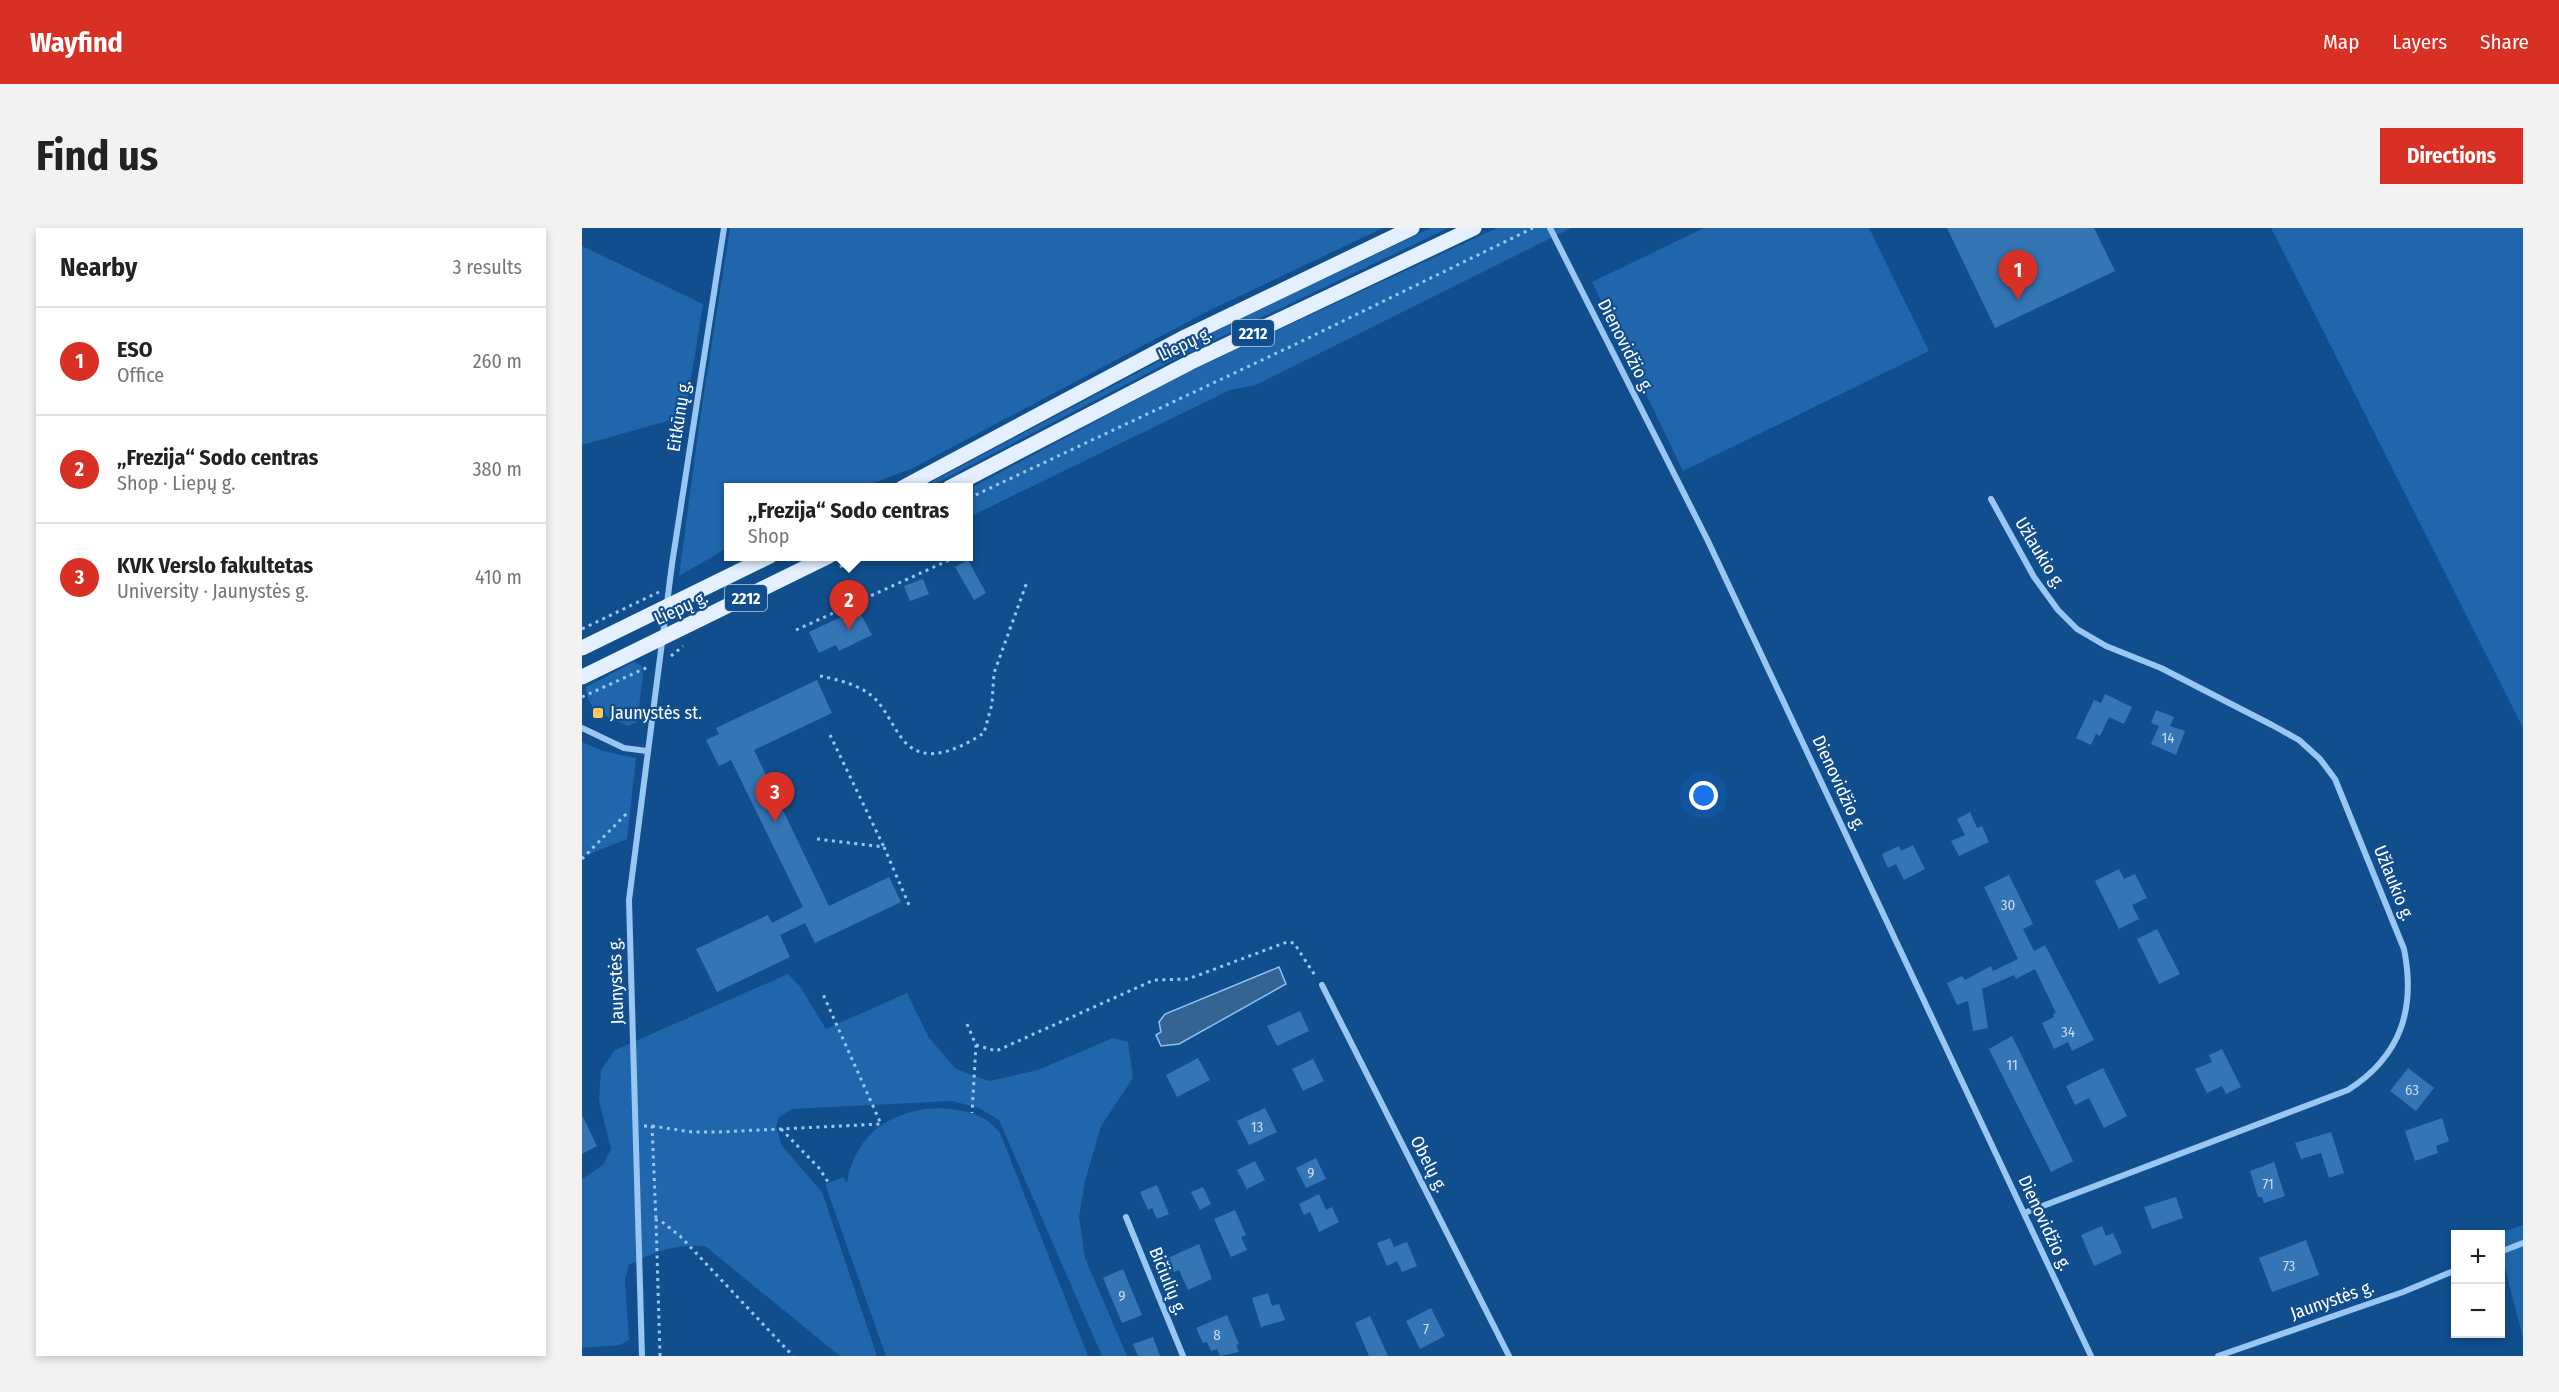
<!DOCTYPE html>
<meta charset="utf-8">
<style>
:root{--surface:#fff;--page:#f2f2f2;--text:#222;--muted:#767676;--line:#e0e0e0;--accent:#d93025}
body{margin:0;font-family:"Fira Sans Condensed",sans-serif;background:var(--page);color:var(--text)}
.controls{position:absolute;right:18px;bottom:18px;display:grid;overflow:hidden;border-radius:0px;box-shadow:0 3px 9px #0003}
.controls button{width:54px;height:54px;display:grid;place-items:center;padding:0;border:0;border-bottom:2px solid var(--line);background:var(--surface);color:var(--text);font:30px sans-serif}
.you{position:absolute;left:1122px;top:568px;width:21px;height:21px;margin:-15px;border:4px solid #fff;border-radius:50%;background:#1a73e8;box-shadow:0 0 0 9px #1a73e833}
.badge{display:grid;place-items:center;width:39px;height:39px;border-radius:50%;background:var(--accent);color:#fff;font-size:20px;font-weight:700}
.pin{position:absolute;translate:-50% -50px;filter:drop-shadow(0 2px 3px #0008)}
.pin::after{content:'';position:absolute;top:32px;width:21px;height:18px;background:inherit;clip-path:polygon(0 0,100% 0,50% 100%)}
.popup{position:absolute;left:142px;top:255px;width:249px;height:78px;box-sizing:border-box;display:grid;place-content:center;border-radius:0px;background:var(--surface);filter:drop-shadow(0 2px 4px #0005);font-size:20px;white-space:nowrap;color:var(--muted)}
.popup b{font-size:22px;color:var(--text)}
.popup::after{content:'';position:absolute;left:50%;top:100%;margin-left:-12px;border:12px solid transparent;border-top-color:var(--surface)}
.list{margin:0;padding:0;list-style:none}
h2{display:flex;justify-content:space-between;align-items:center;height:78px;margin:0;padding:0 24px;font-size:26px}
h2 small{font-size:20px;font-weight:400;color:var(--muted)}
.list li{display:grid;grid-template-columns:39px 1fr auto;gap:18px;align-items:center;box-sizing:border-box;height:108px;padding:0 24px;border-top:2px solid var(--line)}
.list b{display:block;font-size:22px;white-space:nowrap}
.list p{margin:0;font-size:20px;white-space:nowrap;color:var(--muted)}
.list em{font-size:20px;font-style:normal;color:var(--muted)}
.map{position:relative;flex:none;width:1941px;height:1128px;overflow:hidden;border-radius:0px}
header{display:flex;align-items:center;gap:36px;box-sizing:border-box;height:84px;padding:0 30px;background:var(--accent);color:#fff}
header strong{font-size:28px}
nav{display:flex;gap:33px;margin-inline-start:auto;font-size:21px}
.intro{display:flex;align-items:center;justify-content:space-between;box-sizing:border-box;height:144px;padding:0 36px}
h1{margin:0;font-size:42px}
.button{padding:15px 27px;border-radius:0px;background:var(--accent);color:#fff;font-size:21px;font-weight:700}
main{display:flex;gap:36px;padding:0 36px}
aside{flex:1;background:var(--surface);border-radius:0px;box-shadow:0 3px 9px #0003}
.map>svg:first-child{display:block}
</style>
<header>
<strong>Wayfind</strong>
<nav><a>Map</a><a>Layers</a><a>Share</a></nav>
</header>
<div class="intro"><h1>Find us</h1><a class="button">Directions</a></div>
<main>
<aside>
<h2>Nearby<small>3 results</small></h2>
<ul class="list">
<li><span class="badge">1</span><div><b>ESO</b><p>Office</p></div><em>260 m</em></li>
<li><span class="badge">2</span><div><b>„Frezija“ Sodo centras</b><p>Shop · Liepų g.</p></div><em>380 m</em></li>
<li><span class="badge">3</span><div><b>KVK Verslo fakultetas</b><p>University · Jaunystės g.</p></div><em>410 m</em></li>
</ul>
</aside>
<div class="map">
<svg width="1941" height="1128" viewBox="0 0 1941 1128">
<rect width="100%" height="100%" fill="#114e8e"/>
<g fill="#1f66ac">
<polygon points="148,0 801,0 626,83 331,240 281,259 147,260 147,319 97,348 118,191"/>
<polygon points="849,0 866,0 587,134 347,259 338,260 645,97"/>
<polygon points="915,0 989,0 674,157 648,162 387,289 387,261 610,142"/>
<polygon points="1122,0 1287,0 1347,123 1101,243 1010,54"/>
<polygon points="1689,0 1941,0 1941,500 1704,29"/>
<polygon points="0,18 121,76 103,188 0,217"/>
<path d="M 52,434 L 59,437 L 61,448 L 55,494 L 46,498 C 25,488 5,485 4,459 Z"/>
<polygon points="0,514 21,523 54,530 45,611 0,629"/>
<path d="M 206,746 L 219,760 L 244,801 L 325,765 L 347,810 L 374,841 L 407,853 L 456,842 L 531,810 L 546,814 L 551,850 L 519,898 L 503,953 L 497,989 L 503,1030 L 545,1128 L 520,1128 L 417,892 L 397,880 L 370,873 L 210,881 L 197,889 L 194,899 L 200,918 L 240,964 L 295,1128 L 258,1128 L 123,1018 C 93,1016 73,1023 47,1037 L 43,1051 L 47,1112 L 38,1117 L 0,1120 L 0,951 L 21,937 L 29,921 L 17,872 L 19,842 L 33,822 Z"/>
<path d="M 356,880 C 381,882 402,884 418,905 L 506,1128 L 304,1128 L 243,956 L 261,949 L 265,955 C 273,906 309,882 356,880 Z"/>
<polygon points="1941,997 1941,1110 1919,1024 1918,1006 1916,1006"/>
</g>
<polygon fill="#356392" stroke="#8bc2f6" stroke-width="1.5" points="697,739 704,756 597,816 579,818 574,807 579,804 577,794 583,786"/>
<g fill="#3475b6">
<polygon points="1365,0 1512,0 1533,43 1413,100"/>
<polygon points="386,332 404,365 392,372 373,339"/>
<polygon points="341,351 347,366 328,373 322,358"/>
<polygon points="276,381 290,407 257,423 254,417 237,425 227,404"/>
<polygon points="235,452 250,485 172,522 247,678 307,649 319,674 233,715 223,695 198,707 208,729 135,764 114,721 186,687 190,695 221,679 149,532 137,538 124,512 137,506 134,500"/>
<polygon points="1523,466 1550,479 1542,496 1527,489 1518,508 1514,506 1509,517 1494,510 1512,472 1519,475"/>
<polygon points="1574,482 1592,489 1588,498 1603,503 1594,527 1569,516 1577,498 1569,495"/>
<polygon points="1388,584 1395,600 1400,598 1407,614 1377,628 1369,613 1383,607 1375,591"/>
<polygon points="1331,617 1343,641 1322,652 1314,636 1306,640 1300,626 1317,618 1319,623"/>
<polygon points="1537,641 1542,651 1553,646 1565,670 1550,677 1557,691 1537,701 1513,653"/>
<polygon points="1427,647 1451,696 1441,701 1452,723 1463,717 1512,812 1490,823 1486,814 1472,821 1460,795 1472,789 1471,786 1474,785 1453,741 1434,751 1432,747 1400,761 1406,800 1391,803 1386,773 1375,777 1365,755 1380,748 1383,752 1409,738 1411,743 1436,731 1402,659"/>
<polygon points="1575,701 1598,746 1577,756 1555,711"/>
<polygon points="718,783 727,803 695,818 685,798"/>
<polygon points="1430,808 1491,933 1469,944 1407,821"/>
<polygon points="1640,821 1659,859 1644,866 1640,858 1625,865 1613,841 1630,834 1627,827"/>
<polygon points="616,830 628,852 595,869 584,847"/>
<polygon points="731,831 742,853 721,863 710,841"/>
<polygon points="1521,840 1545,888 1522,900 1507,870 1493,877 1484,858"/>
<polygon points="1826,840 1852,860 1834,883 1808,863"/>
<polygon points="683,880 695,904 667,917 655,893"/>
<polygon points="0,887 15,918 0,926"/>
<polygon points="1860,890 1867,913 1854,918 1856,925 1833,933 1823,903"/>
<polygon points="1749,904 1762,945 1747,950 1739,925 1719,931 1713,915"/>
<polygon points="734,930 744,951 724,960 714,940"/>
<polygon points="673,933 683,952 665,961 655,942"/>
<polygon points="1692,934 1703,968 1682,975 1680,969 1676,969 1668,943"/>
<polygon points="575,957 587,986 575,991 570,980 566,982 558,964"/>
<polygon points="621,959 629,976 618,982 609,964"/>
<polygon points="737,966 744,982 750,979 757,994 737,1004 728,984 722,987 717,976"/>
<polygon points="1594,969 1601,990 1570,1001 1562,979"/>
<polygon points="653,982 664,1007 659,1009 665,1022 649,1029 632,991"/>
<polygon points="1520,998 1524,1008 1531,1005 1540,1025 1512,1038 1499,1007"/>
<polygon points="808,1010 812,1019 825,1014 835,1038 820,1044 815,1033 805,1038 795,1015"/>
<polygon points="1724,1012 1737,1047 1690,1064 1677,1030"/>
<polygon points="617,1016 630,1051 606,1062 597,1042 592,1044 586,1030"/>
<polygon points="541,1041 560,1087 540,1095 521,1050"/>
<polygon points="686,1065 690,1078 697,1076 703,1092 679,1099 670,1070"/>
<polygon points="849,1080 863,1108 838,1121 824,1093"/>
<polygon points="645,1087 657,1116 654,1117 657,1124 638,1128 635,1121 629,1123 625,1114 621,1115 614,1100"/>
<polygon points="788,1088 806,1128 787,1128 773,1095"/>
<polygon points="571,1109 578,1128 556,1128 551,1116"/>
</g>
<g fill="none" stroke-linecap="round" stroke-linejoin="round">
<g stroke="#99c6f2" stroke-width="3" stroke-dasharray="3 4.5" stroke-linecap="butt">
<polyline points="387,270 714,116 951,0"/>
<polyline points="379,328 389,329"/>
<polyline points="258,339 276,328"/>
<polyline points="0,401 77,364"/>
<polyline points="214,402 376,328"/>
<polyline points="89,428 101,418"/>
<path d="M 238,448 C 258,452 283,458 296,474 C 306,486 312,501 322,513 C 344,539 380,519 402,505 L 410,476 L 412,445 L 445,354"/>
<polyline points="0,469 66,439"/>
<polyline points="248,507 302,619"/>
<polyline points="235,611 302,619 327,677"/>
<polyline points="0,631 47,583"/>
<polyline points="385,796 394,817 390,885"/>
<polyline points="394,817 414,823 572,752 606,751 705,714 712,715 734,749"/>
<polyline points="62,898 70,898 74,992"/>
<polyline points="70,898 110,904 137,904 299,896 240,764"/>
<polyline points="199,901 237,940 246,954"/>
<polyline points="78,1128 74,992 79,993 98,1008 211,1128"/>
</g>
<g stroke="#99c6f2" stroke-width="6">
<polyline points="968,0 1125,311 1509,1128"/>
<path d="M 1409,271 L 1452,349 L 1476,382 L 1495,401 L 1524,418 L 1579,440 L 1690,497 L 1717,512 L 1738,531 L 1753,551 L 1822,721 C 1834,781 1819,828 1766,862 L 1442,985"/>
<polyline points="0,500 42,520 65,523"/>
<polyline points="740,757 927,1128"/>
<polyline points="544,989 601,1128"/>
<polyline points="1918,1024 1941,1015"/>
<polyline points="60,1128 47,672 90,336 142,0"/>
<polyline points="1636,1128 1821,1064 1874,1042"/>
</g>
<g stroke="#e4f0ff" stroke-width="15">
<polyline points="320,260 599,111 830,0"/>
<polyline points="367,260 609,134 892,0"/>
<polyline points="0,420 188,328"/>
<polyline points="0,449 247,328"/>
</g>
</g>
<rect fill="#ffc75a" stroke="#114e8e" stroke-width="2" x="10" y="479" width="12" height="12" rx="3"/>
<g text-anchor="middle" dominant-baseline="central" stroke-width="4.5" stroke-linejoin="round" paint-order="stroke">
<g font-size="15" fill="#ccdced">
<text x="1586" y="510">14</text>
<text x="1426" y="677">30</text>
<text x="1486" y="804">34</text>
<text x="1430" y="837">11</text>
<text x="1830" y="862">63</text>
<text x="675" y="899">13</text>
<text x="729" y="945">9</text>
<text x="1686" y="956">71</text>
<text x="1707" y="1038">73</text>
<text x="540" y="1068">9</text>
<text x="844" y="1101">7</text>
<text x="635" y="1107">8</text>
</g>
<g fill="#114e8e" stroke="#b8cadd" stroke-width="1.5">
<rect x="650" y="92" width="42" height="26" rx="4.5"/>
<rect x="143" y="357" width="42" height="26" rx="4.5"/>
</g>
<g font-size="16" font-weight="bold" fill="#fff">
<text x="671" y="105">2212</text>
<text x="164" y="370">2212</text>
</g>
<g font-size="18" fill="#fff" stroke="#114e8e">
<text transform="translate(603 116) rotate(-26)">Liepų g.</text>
<text transform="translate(1044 118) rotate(63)">Dienovidžio g.</text>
<text transform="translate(97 188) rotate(-81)">Eitkūnų g.</text>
<text transform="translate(1458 325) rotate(59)">Užlaukio g.</text>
<text transform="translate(99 380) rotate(-25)">Liepų g.</text>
<text transform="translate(1257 555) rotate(65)">Dienovidžio g.</text>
<text transform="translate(1812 655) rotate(68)">Užlaukio g.</text>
<text transform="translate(34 753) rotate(-92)">Jaunystės g.</text>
<text transform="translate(847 936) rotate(63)">Obelų g.</text>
<text transform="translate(1463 995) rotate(65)">Dienovidžio g.</text>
<text transform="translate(586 1053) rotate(68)">Bičiulių g.</text>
<text transform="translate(1750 1072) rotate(-19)">Jaunystės g.</text>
</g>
<g font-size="18" fill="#fff" stroke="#114e8e" text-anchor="start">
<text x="28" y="485">Jaunystės st.</text>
</g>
</g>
</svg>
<div class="controls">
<button>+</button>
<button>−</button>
</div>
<div class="you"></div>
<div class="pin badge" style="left:1436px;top:72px">1</div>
<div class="pin badge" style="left:267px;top:402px">2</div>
<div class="popup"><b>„Frezija“ Sodo centras</b>Shop</div>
<div class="pin badge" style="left:193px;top:594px">3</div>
</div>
</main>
